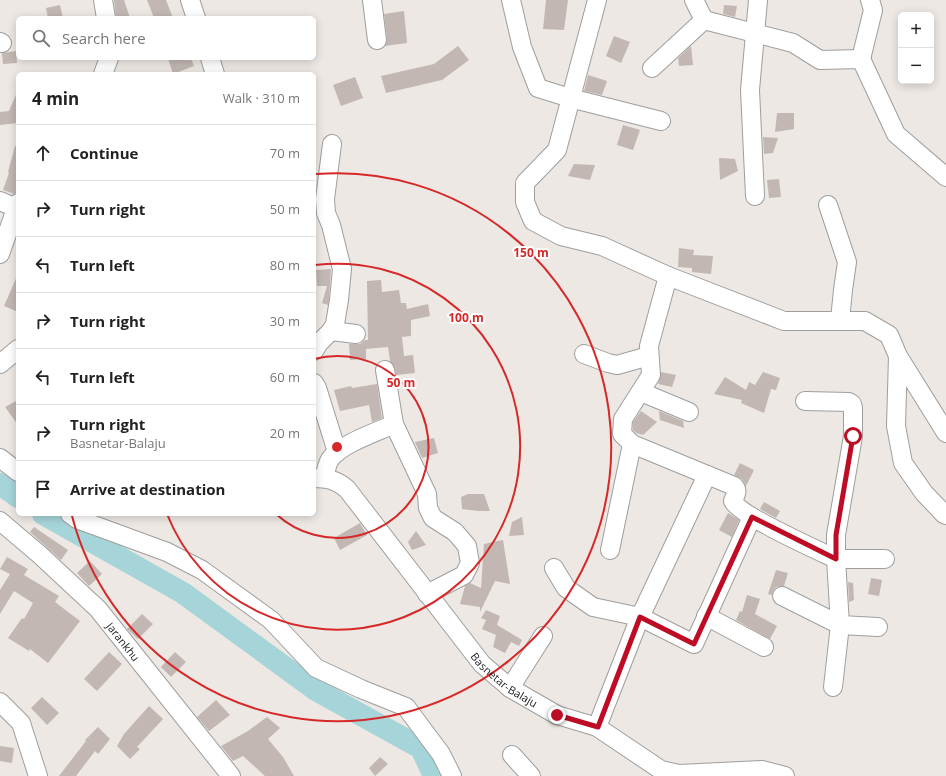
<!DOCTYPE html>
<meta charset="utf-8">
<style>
:root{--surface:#fff;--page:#f6f6f6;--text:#222;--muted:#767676;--line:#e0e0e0}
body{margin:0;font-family:"Open Sans",sans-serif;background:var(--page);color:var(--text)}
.controls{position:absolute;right:12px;top:12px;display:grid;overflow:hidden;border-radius:6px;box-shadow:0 2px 10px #0003}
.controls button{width:36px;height:36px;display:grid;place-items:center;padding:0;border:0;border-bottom:1px solid var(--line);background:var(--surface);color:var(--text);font:20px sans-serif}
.stop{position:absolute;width:12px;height:12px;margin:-9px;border:3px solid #be0c25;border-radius:50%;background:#fff}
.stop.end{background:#be0c25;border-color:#fff;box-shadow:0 1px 4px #0008}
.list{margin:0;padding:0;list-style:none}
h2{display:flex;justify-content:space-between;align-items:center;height:52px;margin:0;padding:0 16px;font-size:17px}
h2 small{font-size:13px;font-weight:400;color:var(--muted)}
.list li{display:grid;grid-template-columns:26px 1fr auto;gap:12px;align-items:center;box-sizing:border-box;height:56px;padding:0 16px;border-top:1px solid var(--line)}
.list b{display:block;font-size:15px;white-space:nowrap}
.list p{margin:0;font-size:13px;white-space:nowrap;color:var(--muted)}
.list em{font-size:13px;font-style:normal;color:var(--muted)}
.icon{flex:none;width:22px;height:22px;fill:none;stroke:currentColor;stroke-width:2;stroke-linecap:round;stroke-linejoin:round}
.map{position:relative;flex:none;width:946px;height:776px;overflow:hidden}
.search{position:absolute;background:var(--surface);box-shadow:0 2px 10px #0003;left:16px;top:16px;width:300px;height:44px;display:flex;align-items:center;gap:10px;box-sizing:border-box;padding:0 14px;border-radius:6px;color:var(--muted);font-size:15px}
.panel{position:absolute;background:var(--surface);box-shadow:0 2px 10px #0003;left:16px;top:72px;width:300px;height:444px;border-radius:6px}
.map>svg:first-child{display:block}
</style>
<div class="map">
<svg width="946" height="776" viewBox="0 0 946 776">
<rect width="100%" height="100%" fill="#ede8e3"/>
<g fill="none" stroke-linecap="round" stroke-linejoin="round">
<g stroke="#a6d5d9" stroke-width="22">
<polyline points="0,484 18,497"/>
<polyline points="43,514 183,593 316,690 421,748 434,776"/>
</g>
</g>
<g fill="#c2b7b3">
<polygon points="114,0 124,0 130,18 116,18"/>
<polygon points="147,0 166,0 173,18 154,18"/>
<polygon points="546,0 568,0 564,30 543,29"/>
<polygon points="60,5 63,18 48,18 46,8"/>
<polygon points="724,5 737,6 735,17 723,14"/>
<polygon points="404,11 407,43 385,46 387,39 384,14"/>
<polygon points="614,36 630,42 621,63 606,56"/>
<polygon points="458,46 469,60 442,80 386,93 381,76 434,64"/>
<polygon points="691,46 693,65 679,66 678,58"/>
<polygon points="16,51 17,63 3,64 2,53"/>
<polygon points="168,58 191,58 194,66 173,74"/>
<polygon points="588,75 607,81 602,95 584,91"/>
<polygon points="355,77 363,98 341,106 333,85"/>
<polygon points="18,90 18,123 0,125 0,112 9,111"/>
<polygon points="777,113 794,113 794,129 775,132"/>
<polygon points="623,125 640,130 633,150 617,145"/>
<polygon points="763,137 778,138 773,153 764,154"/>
<polygon points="15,146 18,147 18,187 16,193 14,194 3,190 9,173 8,172"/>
<polygon points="719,158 735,159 738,171 720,180"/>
<polygon points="574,164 595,165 590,180 568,176"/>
<polygon points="779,179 781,197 769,198 767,180"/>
<polygon points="679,248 694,250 693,255 713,256 711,274 692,272 692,268 678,267"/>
<polygon points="331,269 329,299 328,305 322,303 327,286 317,286 316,270"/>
<polygon points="18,274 18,312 4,306"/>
<polygon points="381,280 382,292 399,290 401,303 406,303 407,309 428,304 430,316 411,320 411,336 402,337 404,356 413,355 415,373 396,375 395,368 390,361 388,347 366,349 366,359 350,360 349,344 360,344 365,340 368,340 367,281"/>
<polygon points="661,372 676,375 672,387 658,384"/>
<polygon points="763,372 780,378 776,390 771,389 764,413 741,403 742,400 714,394 725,377 746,390 749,382 755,385"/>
<polygon points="377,384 382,418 372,422 369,405 340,411 334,390 351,386 352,388"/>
<polygon points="18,400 18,425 5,407"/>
<polygon points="641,411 657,422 643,435 636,433 633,430 633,422"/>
<polygon points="659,411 683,421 684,428 660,420"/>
<polygon points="434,438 438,453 422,458 415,442"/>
<polygon points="740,463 754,470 746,486 742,479 734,475"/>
<polygon points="468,494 484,494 490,511 478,511 462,509 461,497"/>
<polygon points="764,502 780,511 776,518 760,509"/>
<polygon points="728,513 739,520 732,537 719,530"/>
<polygon points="522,517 524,535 509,536 512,522"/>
<polygon points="360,523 367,535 340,550 334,538"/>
<polygon points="34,527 68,550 61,560 30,532"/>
<polygon points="416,531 426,545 412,550 408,542"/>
<polygon points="503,540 510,584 495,581 480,612 480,607 460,604 465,586 470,583 481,588 484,544"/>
<polygon points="7,557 28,569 24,575 59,596 55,602 80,621 48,663 30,649 29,651 8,638 22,618 24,619 33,603 14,591 0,614 0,590 10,574 0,569"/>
<polygon points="90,561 102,574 89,586 77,573"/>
<polygon points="776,570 788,573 784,586 776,587 773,591 772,595 768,594"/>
<polygon points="871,578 882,580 879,596 868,594"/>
<polygon points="848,582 853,583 854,600 849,602"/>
<polygon points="747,595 760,599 755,614 777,626 770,639 736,620 740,611 742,612"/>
<polygon points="486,610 500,616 497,625 522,640 519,646 511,642 505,653 493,647 496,635 482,629 486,620 481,618"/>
<polygon points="142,614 153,624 138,639 127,629"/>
<polygon points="109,652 122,664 97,691 84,679"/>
<polygon points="175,652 186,662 171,677 161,667"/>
<polygon points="42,697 59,713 47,725 31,708"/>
<polygon points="216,700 230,715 209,731 197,717"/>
<polygon points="149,706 163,719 137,747 140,749 130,759 117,746 124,734"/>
<polygon points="267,717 280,728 268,739 283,757 294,776 265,776 243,756 233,761 221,746 248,731"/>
<polygon points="98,727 110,739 98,754 95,751 76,776 59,776 86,741 85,740"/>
<polygon points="0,746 14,748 12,763 0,761"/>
<polygon points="380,757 388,764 375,776 369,768"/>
</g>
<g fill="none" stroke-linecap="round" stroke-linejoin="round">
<g stroke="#9e9e9e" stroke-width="20">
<g id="minor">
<polyline points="103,0 106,18"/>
<polyline points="190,0 196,18"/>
<polyline points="372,0 377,40"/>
<polyline points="511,0 522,47 538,88 570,98 661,121"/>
<polyline points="597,0 557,150 525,183 525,202 533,221 561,236 602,246 668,276 784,321 865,321 889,335 898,356 946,433"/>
<polyline points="694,0 704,20"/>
<polyline points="0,42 2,43"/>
<polyline points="210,58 215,74"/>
<polyline points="861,59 873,10 870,0"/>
<polyline points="652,68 704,20 793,43 820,60 861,59 896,134 946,177"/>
<polyline points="103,74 109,58"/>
<polyline points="755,196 750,90 758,0"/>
<polyline points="0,201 16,208"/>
<polyline points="828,205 847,262 843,290 840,320"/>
<polyline points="0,254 18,203"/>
<path d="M 668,276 L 649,346 L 651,375 L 623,419 L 622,434 L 632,444 L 734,486 C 739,491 735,496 733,501 C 739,515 817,550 836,559 L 840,625 L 833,687"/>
<polyline points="331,331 356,334"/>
<polyline points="314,351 319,343 331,331 335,324 339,300 342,269 331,225 326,213 325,199 332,144"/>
<polyline points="584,354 608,363 617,365 649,356"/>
<polyline points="898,356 896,426 903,463 924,493 944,514 946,515"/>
<polyline points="0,364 18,349"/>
<polyline points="385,370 394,424 427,494 428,508 433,518 455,532 467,546 470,563 464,575 427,594"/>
<polyline points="314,383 317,388 337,452"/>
<polyline points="641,392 689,412"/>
<polyline points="805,401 849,402 852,404 853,408 853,436 836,535 836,559 885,559"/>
<polyline points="0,458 18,472"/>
<path id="s1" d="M 314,478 C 327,478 337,480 347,489 L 482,664 L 510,688 L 557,715 L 597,727 L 661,770 L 679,774 L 762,770 L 785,776"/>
<path d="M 324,478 C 326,472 327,462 331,458 C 343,443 377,432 394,424"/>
<polyline points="70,514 77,519 167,552 202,570 271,620 316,668 361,689 406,707 441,754 452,776"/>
<path id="s2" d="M 0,521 L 40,555 L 98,609 L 231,776"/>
<polyline points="610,550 632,444"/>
<polyline points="554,568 566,588 593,607 640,617 694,644 752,517"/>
<polyline points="782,596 840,625 878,627"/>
<polyline points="706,616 764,647"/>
<polyline points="510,688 543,636"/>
<polyline points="0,702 21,723 38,776"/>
<polyline points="597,727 640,617 707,475"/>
<polyline points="512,755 531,776"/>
</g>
</g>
<use href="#minor" stroke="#fff" stroke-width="18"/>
</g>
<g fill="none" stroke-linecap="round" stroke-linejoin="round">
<polyline stroke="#be0c25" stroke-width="5" points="557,715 598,727 640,617 694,644 752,517 836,559 836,535 853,436"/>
</g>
<g fill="none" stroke="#d62828" stroke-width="2">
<path d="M314 359A91 91 0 1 1 276 514"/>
<path d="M315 265A183 183 0 1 1 167 514"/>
<path d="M316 174A274 274 0 1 1 72 516"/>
</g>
<g text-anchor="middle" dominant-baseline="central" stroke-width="4" stroke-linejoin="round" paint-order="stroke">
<g font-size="11" fill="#1d1d1d" stroke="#fff">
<text stroke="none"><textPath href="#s2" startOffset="173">Jarankhu</textPath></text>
<text stroke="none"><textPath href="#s1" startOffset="284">Basnetar-Balaju</textPath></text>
</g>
</g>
<circle cx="337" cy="447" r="6" fill="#d62828" stroke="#fff" stroke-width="2"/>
<g font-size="12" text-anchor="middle" font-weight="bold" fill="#d62828" stroke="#fff" stroke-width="4" stroke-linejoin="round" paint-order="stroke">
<text x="531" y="257">150 m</text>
<text x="466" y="322">100 m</text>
<text x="401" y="387">50 m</text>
</g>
</svg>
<div class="controls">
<button>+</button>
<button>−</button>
</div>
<div class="stop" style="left:853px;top:436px"></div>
<div class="stop end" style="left:557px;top:715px"></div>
<div class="search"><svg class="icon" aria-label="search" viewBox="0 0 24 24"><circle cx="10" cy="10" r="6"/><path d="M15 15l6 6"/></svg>Search here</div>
<section class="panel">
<h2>4 min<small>Walk · 310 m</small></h2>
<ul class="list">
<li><svg class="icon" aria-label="ahead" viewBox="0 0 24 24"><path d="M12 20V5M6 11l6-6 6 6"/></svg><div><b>Continue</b></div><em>70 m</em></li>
<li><svg class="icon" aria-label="right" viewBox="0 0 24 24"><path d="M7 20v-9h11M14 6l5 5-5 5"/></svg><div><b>Turn right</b></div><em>50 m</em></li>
<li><svg class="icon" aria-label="left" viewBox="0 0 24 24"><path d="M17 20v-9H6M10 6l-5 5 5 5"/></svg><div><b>Turn left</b></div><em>80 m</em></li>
<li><svg class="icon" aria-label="right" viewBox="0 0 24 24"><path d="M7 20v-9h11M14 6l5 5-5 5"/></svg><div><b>Turn right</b></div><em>30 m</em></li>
<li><svg class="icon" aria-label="left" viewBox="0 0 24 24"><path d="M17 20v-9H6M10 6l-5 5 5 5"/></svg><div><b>Turn left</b></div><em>60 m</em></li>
<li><svg class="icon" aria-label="right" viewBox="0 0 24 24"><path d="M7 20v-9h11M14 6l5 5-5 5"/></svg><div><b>Turn right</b><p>Basnetar-Balaju</p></div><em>20 m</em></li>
<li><svg class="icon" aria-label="arrive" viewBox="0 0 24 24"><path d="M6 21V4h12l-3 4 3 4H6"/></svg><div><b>Arrive at destination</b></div></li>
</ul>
</section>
</div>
